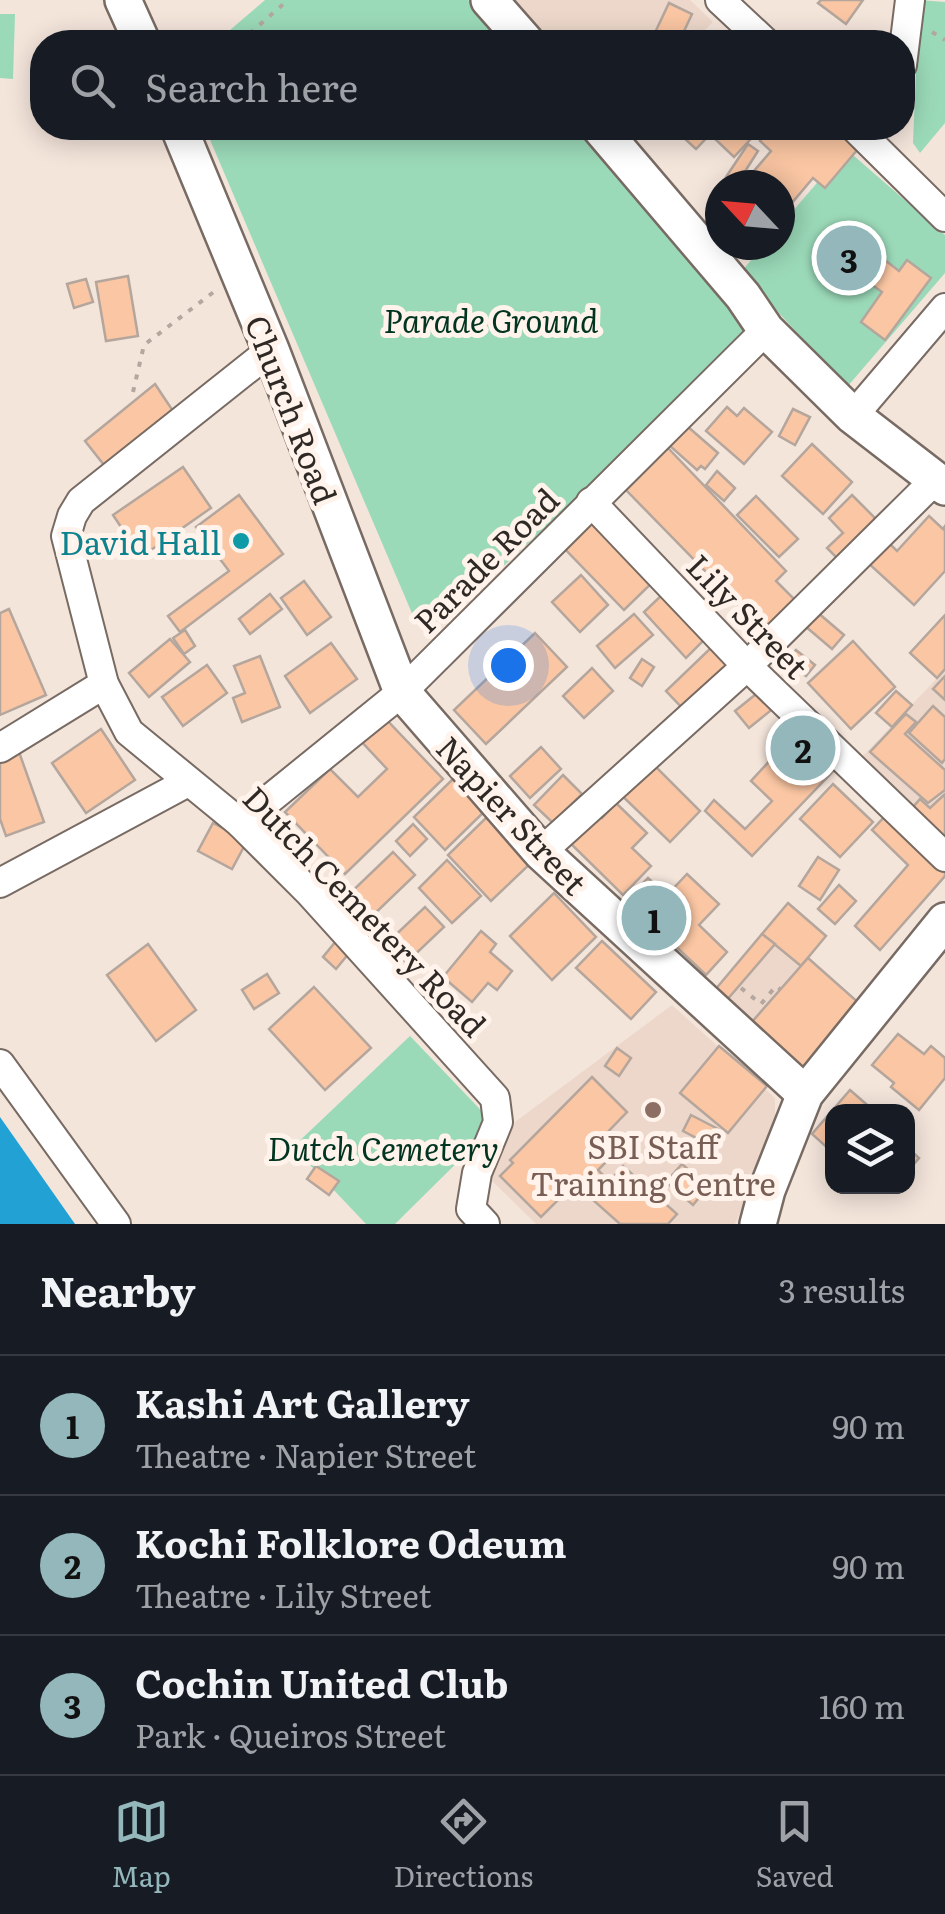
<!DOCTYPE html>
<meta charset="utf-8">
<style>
:root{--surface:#171b24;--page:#20242c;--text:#f1f3f6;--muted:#9ea1a6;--line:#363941;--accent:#93b7ba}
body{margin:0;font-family:Literata,serif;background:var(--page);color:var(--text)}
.controls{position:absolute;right:30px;bottom:30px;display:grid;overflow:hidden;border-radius:20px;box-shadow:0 5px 25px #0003}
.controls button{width:90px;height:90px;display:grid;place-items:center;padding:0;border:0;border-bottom:2px solid var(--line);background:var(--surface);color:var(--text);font:50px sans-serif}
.compass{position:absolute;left:705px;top:170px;width:90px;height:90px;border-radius:50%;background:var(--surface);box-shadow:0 5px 25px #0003;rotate:296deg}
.you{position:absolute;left:508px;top:665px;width:35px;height:35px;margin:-25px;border:8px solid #fff;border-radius:50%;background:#1a73e8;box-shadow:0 0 0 15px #1a73e833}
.badge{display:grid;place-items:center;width:65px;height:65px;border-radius:50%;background:var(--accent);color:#111;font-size:32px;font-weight:700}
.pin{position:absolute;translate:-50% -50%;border:5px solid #fff;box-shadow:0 2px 10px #0006}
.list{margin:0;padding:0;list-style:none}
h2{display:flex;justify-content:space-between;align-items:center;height:130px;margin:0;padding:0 40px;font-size:42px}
h2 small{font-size:32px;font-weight:400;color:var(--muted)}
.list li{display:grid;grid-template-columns:65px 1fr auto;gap:30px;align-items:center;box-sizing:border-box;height:140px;padding:0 40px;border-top:2px solid var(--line)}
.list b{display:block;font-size:38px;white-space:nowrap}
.list p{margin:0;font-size:32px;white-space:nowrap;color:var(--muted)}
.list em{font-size:32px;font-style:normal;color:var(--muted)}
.icon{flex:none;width:55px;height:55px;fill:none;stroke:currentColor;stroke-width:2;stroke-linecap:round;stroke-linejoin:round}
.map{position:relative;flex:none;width:945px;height:1224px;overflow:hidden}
.search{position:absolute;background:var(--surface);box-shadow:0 5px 25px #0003;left:30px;right:30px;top:30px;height:110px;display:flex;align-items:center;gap:25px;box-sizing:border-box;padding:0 35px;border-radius:40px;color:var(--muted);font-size:38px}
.sheet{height:550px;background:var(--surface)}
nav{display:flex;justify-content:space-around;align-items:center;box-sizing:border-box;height:140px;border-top:2px solid var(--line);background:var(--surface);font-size:28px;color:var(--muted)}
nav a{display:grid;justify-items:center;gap:5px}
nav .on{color:var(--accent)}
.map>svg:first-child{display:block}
</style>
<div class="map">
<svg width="945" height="1224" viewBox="0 0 945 1224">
<rect width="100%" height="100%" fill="#f4e5db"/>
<g fill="#edd7ca">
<path d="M506 0H690L713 22 693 42H549Z"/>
<path d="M945 670V848L857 762Z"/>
<path d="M788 903 826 936 808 958 860 1004 804 1069 714 991Z"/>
<path d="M672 1005 775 1098V1126L735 1224H536L489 1178 515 1122Z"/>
</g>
<g fill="#9bdab9">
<path d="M265 0H468L504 42H216Z"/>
<path d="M919 0 945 2V123L920 153 913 143Z"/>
<path d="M0 14H15L13 79 0 78Z"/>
<path d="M205 128H575L747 331 731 356 443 622 417 625Z"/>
<path d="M846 149 945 235V273L847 387 741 272 764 245H780V226Z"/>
<path d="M410 1036 495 1125 395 1224H366L293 1147Z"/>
</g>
<path fill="#22a1d4" d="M0 1117 75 1224H0Z"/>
<g fill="#fac6a3" stroke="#b4a69d" stroke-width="2.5">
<path d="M821 0H863L846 24 818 3Z"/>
<path d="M669 3 692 14 679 42 652 39Z"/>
<path d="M673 128H716L696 149Z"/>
<path d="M723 128H761L734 157 714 138Z"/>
<path d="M772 128H833L858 149 825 188 813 178 780 217V185H742L771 151 760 141Z"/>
<path d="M748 144 758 151 737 184 726 177Z"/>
<path d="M881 257 899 271 907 260 931 278 885 340 861 322 882 292 864 279Z"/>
<path d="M128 276 138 336 106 341 96 282Z"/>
<path d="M86 279 93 302 74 308 67 284Z"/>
<path d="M155 384 173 411 104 465 85 441Z"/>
<path d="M727 407 737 416 744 408 772 432 744 464 706 431Z"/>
<path d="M793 409 810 417 795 445 779 436Z"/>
<path d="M687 426 718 453 705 469 701 466 697 470 670 446Z"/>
<path d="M812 444 852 482 823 514 782 476Z"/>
<path d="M668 448 786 571 776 581 800 605 766 638 745 617 747 614 626 490Z"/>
<path d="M183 467 211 508 141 557 113 515Z"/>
<path d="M717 471 735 488 724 501 706 485Z"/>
<path d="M239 495 283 554 180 632 168 616 229 571 196 527Z"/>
<path d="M852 495 878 521 838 559 827 548 843 533 829 518Z"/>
<path d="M756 496 798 539 779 557 737 515Z"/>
<path d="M596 513 658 577 624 610 562 546Z"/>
<path d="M929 516 943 529 945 526V571L914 605 867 562 887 541 897 551Z"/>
<path d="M581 575 608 605 580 632 552 602Z"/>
<path d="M304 581 331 617 307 635 281 598Z"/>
<path d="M666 591 708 636 686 658 644 612Z"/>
<path d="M270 594 282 609 250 634 239 619Z"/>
<path d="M810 606 844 635 832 649 798 620Z"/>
<path d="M9 609 46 695 0 715V613Z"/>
<path d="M634 614 653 635 615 668 597 646Z"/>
<path d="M945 615V669L937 678 910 653Z"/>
<path d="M185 630 195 646 184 654 173 638Z"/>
<path d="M535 633 567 667 486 744 454 710Z"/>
<path d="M170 639 190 662 149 697 129 673Z"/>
<path d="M853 641 895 687 851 729 808 683Z"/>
<path d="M331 643 357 679 310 713 285 676Z"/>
<path d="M716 643 736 665 687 713 666 691Z"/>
<path d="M796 650 815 665 806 676 786 661Z"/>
<path d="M260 656 280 707 242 722 233 698 245 693 234 666Z"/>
<path d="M642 659 654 667 642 686 630 678Z"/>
<path d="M207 665 227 693 183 726 162 697Z"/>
<path d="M592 668 613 691 584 718 563 696Z"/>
<path d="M945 676V700L933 689Z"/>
<path d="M761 690 775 707 749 728 735 711Z"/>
<path d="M896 691 912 705 892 727 876 713Z"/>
<path d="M933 706 945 717V759L942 763 909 733Z"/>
<path d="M906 714 916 722 905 734 945 770V790L928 803 870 752Z"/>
<path d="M384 717 443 779 345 874 285 812 330 769 358 797 387 769 360 740Z"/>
<path d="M101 729 135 780 86 813 52 763Z"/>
<path d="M798 730 837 767 752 856 705 811 714 800 745 829 772 801 751 781Z"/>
<path d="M541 747 561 769 530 798 510 776Z"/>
<path d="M19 752 44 822 6 836 0 819V759Z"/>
<path d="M647 758 700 811 670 842 616 790Z"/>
<path d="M457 775 488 808 445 850 414 817Z"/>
<path d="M563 775 582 794 553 823 534 805Z"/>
<path d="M833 784 873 822 840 857 800 819Z"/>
<path d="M945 794V837L913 807 920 799 930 808Z"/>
<path d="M616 803 647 833 632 848 651 866 623 895 565 838 593 809 602 818Z"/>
<path d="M888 813 945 868V876L880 950 855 926 908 865 872 830Z"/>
<path d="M490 814 534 860 491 901 448 855Z"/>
<path d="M213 823 247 841 232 869 198 851Z"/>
<path d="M413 824 427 839 410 856 396 841Z"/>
<path d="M393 852 415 875 366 922 344 899Z"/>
<path d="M818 857 839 870 820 900 799 886Z"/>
<path d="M447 860 481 896 452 923 419 888Z"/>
<path d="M687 874 719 904 699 925 727 952 706 975 627 900 648 878 667 895Z"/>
<path d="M839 885 856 901 835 924 818 909Z"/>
<path d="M554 893 596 937 552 980 510 936Z"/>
<path d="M788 903 826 936 801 966 762 934Z"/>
<path d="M425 907 444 927 406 963 387 943Z"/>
<path d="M481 931 496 944 490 952 512 971 497 990 488 983 472 1002 443 977Z"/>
<path d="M762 934 775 944 726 1001 714 991Z"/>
<path d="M341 935 354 947 336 969 323 957Z"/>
<path d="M602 941 656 992 631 1019 576 968Z"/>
<path d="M148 944 196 1010 156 1041 107 975Z"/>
<path d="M808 958 860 1004 804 1069 751 1023Z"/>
<path d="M267 974 279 993 254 1009 242 990Z"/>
<path d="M314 987 371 1048 325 1090 269 1029Z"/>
<path d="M898 1034 924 1054 931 1046 945 1058V1078L919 1110 891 1087 894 1083 872 1065Z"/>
<path d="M719 1046 767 1086 728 1133 680 1093Z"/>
<path d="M617 1048 631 1058 619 1076 605 1066Z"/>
<path d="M592 1077 627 1112 602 1138 616 1152 598 1170 602 1174 589 1187 580 1178 541 1217 500 1176 513 1163 510 1160Z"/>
<path d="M850 1090 873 1110 832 1112V1152L812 1134Z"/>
<path d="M691 1115 720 1130 712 1146 683 1131Z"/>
<path d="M908 1148 919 1158 908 1171Z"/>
<path d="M682 1164 708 1187 693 1205 666 1182Z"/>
<path d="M316 1166 339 1181 329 1195 307 1179Z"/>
<path d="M623 1166 677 1214 668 1224H620L593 1200Z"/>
</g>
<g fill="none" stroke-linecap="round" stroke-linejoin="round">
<defs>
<g id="minor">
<path d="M720 0 765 42"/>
<path d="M902 65 910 0"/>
<path d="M855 128 945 217"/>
<path d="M271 350 81 501 72 516 66 536 104 684 129 732 240 823 310 893 495 1098 498 1122 477 1173 471 1209 485 1224"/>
<path d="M853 416 945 308"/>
<path d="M591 502 747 666 945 857"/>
<path d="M0 748 104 684"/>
<path d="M240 823 402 692 766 330"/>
<path d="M541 852 747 666 936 479"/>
<path d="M0 883 188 782"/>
<path d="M0 1064 116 1224"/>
</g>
<g id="major">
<path d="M123 0 142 42"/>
<path d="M489 0 526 42"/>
<path d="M179 128 271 350 402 692 541 852 805 1094"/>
<path d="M600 128 743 296 766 330 853 416 945 487"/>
<path d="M758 1224 767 1190 805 1094 945 921"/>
</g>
</defs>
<use href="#minor" stroke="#786b63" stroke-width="32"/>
<use href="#major" stroke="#786b63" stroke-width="40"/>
<g stroke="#b3a7a0" stroke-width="4" stroke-dasharray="5 8" stroke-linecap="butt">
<path d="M932 32 945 40"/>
<path d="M240 42 288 0"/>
<path d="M133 392 144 345 215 291"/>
<path d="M741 988 761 1004 776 986 780 989"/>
</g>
<use href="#minor" stroke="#fff" stroke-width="28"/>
<use href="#major" stroke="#fff" stroke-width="35"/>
</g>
<circle fill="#0f9aa8" stroke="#fff3eb" stroke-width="4" cx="241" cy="541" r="10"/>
<circle fill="#8d6e63" stroke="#fff3eb" stroke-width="4" cx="653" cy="1110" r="10"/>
<g text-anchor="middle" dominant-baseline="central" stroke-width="10" stroke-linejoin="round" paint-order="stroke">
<g font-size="32" font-style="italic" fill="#013521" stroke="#fff3eb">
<text x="491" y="319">Parade Ground</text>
<text x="383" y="1147">Dutch Cemetery</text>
</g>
<g font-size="32" fill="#2f2926" stroke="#fff3eb">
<text transform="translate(293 409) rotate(69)">Church Road</text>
<text transform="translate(485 559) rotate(-45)">Parade Road</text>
<text transform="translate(749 615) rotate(46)">Lily Street</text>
<text transform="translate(513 814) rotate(47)">Napier Street</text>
<text transform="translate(366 910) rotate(46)">Dutch Cemetery Road</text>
</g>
<g font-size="32" fill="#0d838f" stroke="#fff3eb" text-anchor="end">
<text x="221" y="541">David Hall</text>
</g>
<g font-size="32" fill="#785e54" stroke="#fff3eb">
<text x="653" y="1145">SBI Staff<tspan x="653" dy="37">Training Centre</tspan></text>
</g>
</g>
</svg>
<div class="controls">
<button><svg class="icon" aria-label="layers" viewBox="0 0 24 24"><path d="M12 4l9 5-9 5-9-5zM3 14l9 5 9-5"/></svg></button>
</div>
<svg class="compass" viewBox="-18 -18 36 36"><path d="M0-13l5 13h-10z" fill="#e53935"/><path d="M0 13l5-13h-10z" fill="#9ea1a6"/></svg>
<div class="you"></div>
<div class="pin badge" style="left:654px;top:918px">1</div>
<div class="pin badge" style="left:803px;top:748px">2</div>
<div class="pin badge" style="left:849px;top:258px">3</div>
<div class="search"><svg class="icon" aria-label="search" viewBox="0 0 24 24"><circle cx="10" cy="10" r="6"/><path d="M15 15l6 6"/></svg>Search here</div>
</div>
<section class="sheet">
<h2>Nearby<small>3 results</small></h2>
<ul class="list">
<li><span class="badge">1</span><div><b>Kashi Art Gallery</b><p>Theatre · Napier Street</p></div><em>90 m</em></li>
<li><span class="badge">2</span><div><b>Kochi Folklore Odeum</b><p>Theatre · Lily Street</p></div><em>90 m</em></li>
<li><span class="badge">3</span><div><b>Cochin United Club</b><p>Park · Queiros Street</p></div><em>160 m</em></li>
</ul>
</section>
<nav>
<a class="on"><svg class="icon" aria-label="map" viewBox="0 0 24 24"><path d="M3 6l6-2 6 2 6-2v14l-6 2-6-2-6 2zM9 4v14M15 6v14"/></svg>Map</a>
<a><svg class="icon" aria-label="directions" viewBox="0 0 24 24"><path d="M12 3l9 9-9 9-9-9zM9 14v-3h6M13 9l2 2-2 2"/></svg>Directions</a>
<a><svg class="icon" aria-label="saved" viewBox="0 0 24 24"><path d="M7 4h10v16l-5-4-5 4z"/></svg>Saved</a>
</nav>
